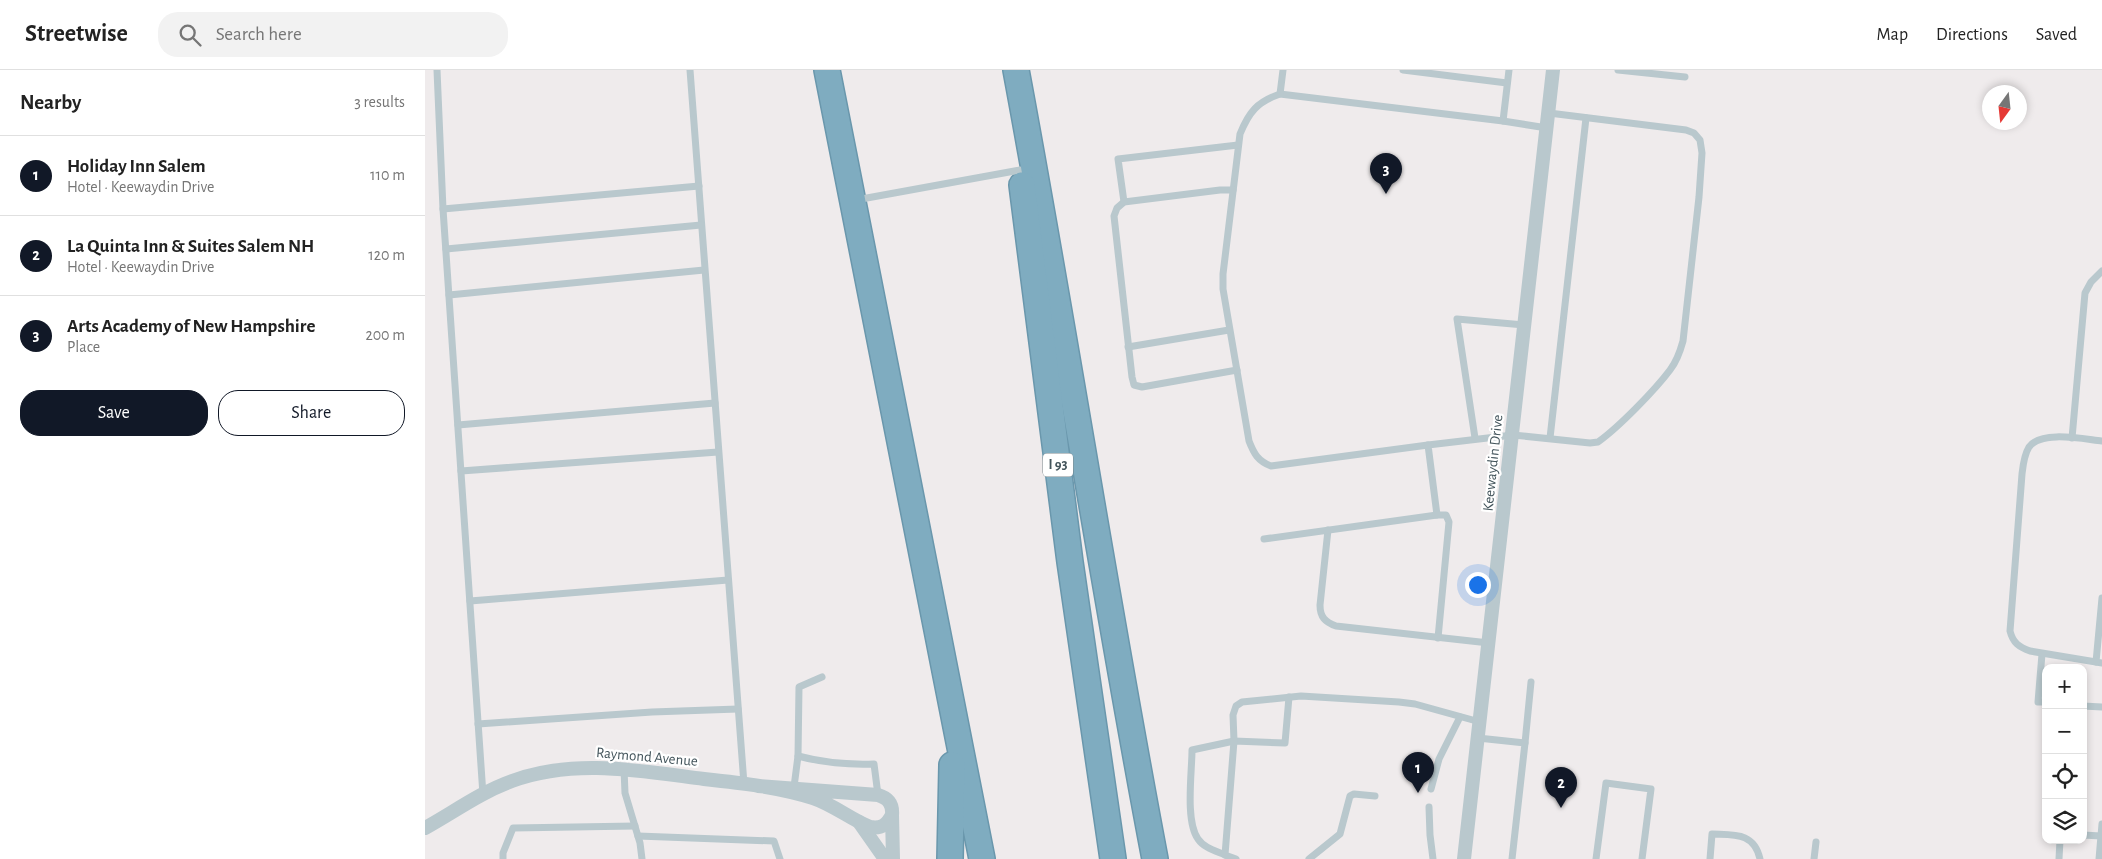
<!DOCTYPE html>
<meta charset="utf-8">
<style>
:root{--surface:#fff;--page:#f2f2f2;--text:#222;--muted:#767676;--line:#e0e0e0;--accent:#111827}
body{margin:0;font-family:"Alegreya Sans",sans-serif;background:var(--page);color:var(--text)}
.controls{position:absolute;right:15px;bottom:15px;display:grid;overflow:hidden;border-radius:10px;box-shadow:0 2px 8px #0003}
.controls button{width:45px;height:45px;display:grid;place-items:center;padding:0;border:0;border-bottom:1px solid var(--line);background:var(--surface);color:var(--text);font:25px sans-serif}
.compass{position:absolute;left:1557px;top:15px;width:45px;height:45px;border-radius:50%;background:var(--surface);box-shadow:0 2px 8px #0003;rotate:195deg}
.you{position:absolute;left:1052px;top:514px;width:18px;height:18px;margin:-12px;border:4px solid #fff;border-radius:50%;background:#1a73e8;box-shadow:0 0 0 8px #1a73e833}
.badge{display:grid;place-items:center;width:32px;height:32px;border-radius:50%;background:var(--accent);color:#fff;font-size:16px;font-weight:700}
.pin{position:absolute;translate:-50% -41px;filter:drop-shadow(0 1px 2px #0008)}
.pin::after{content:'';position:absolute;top:26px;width:18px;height:15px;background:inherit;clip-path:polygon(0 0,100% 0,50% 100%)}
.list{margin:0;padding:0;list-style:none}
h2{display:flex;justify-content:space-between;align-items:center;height:65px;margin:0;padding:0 20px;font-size:21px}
h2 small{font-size:16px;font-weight:400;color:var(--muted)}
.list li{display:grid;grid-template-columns:32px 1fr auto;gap:15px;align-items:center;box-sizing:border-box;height:80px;padding:0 20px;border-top:1px solid var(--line)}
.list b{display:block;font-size:19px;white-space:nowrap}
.list p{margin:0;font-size:16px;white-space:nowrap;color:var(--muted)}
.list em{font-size:16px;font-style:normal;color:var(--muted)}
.actions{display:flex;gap:10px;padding:15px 20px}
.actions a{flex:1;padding:11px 0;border:1px solid var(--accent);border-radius:20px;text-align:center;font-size:18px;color:var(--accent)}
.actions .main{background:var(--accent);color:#fff}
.icon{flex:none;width:28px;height:28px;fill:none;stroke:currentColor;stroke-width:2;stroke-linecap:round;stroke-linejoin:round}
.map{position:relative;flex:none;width:1677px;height:789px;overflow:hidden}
header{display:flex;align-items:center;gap:30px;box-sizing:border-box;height:70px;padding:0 25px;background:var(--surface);border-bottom:1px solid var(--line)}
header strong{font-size:24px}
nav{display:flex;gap:28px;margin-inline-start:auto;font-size:18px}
.search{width:350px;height:45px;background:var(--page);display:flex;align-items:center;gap:12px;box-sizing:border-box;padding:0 18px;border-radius:20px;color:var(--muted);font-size:19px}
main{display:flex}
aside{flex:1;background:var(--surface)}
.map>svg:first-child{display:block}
</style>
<header>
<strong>Streetwise</strong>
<div class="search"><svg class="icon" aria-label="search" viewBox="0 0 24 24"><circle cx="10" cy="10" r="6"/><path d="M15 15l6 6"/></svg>Search here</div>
<nav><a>Map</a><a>Directions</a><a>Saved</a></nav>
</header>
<main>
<aside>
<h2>Nearby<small>3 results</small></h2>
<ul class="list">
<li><span class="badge">1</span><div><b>Holiday Inn Salem</b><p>Hotel · Keewaydin Drive</p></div><em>110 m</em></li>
<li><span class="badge">2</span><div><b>La Quinta Inn &amp; Suites Salem NH</b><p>Hotel · Keewaydin Drive</p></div><em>120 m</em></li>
<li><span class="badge">3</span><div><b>Arts Academy of New Hampshire</b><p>Place</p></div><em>200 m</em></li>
</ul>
<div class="actions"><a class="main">Save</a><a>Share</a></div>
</aside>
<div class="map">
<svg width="1677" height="789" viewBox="0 0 1677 789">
<rect width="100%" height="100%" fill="#efebec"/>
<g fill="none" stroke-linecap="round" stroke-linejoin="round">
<defs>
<g id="motorway">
<path d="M402 0 557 789"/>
<path d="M591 0C640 263 680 527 730 789"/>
<path d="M597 115 645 492 688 789"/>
<path d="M525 789 527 695"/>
</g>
</defs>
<use href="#motorway" stroke="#6a97ac" stroke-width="28"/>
<g stroke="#b9c8cd" stroke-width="7">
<path d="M12 0 18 139 58 725"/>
<path d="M265 0 319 714"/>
<path d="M858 0 855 24 1078 51 1084 0"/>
<path d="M978 0 1082 13"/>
<path d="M1193 0 1260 7"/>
<path d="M855 24C832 32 824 42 815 64L798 204V219L824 371C829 384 833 391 846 396L1003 375"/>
<path d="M1078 51 1122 58"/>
<path d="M808 120H795L699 132 692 138 689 146 707 307 709 315 717 317 812 300"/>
<path d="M431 130 595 100"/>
<path d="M699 132 693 89 813 75"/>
<path d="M18 139 274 116"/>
<path d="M21 179 276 155"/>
<path d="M24 225 279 200"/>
<path d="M703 277 804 260"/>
<path d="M33 355 290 333"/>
<path d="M1050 368 1032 249 1099 255"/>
<path d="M1125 368 1161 48"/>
<path d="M1647 368 1660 223 1666 212 1677 201"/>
<path d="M36 401 293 382"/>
<path d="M1012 445 1003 375 1088 365 1165 373 1173 372C1194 357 1230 320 1245 300 1252 291 1255 282 1258 271L1274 127 1277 83 1275 70 1269 63 1261 60 1124 43"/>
<path d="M903 460 895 535C895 547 900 552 911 556L1064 573"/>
<path d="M839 469 1012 445H1021L1024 452 1013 568"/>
<path d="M1677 528 1671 592 1677 593"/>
<path d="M45 531 303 510"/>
<path d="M1617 584 1613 632H1621"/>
<path d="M1671 592 1605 581C1594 577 1588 573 1585 561L1597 404C1598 395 1599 385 1604 377 1616 360 1658 369 1677 371"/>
<path d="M1658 636 1677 637"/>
<path d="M53 654 227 642 313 639"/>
<path d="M1053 668 1100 673 1087 789"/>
<path d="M1100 673 1106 612"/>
<path d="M373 686C399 693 422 695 449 694L453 725"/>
<path d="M199 699 200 723 215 773 217 789"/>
<path d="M369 717 373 686 374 617 397 607"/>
<path d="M1006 719 1014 689 1035 647"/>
<path d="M1004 737 1005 765 1008 789"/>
<path d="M1658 765 1676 766"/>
<path d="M213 766 349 771 355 789"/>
<path d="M800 785C791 781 779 778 773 769 760 751 767 702 767 680L809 671 860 673 864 627"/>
<path d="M78 789V783L88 758 210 756"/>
<path d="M811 789 800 785 809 671 808 645 811 636 817 632 876 626 974 632 990 634 1055 652"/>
<path d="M884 789 915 764 925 726 929 724 950 726"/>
<path d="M1171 789 1181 713 1226 719 1217 789"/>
<path d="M1285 789 1287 764C1309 765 1329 762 1335 789"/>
<path d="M1389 789 1391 772"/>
<path d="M1634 789 1635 770"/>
<path d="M1674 789 1677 754"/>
</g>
<g stroke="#b9c8cd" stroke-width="14">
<path d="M467 745 468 789"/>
<path d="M434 752 460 789"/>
<path d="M0 758C29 742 56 722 87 711 149 688 216 701 279 709 316 713 353 717 388 728 409 735 425 749 445 757 456 759 462 755 467 745 468 734 463 728 453 725L333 716"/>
<path d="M1039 789 1128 0"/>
</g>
<use href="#motorway" stroke="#7facc0" stroke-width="25"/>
</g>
<g text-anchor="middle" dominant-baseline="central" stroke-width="4.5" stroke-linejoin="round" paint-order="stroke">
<rect fill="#fff" stroke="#7b878c" stroke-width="1" x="618" y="383.5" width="30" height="23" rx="4"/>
<g font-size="14" font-weight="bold" fill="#43545b">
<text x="633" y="395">I 93</text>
</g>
<g font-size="15" fill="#43545b" stroke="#fff">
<text transform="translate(1068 393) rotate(-84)">Keewaydin Drive</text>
<text transform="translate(222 687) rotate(5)">Raymond Avenue</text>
</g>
</g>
</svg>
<div class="controls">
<button>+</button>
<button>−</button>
<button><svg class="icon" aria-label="locate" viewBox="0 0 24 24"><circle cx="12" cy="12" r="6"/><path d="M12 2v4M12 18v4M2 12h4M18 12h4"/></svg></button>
<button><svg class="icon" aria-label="layers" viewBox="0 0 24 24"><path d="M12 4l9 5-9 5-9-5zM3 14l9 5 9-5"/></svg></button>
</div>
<svg class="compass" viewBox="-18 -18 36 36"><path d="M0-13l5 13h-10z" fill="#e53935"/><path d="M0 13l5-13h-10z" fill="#767676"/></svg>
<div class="you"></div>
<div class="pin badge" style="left:993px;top:723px">1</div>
<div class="pin badge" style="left:1136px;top:738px">2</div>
<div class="pin badge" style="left:961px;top:124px">3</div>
</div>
</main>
